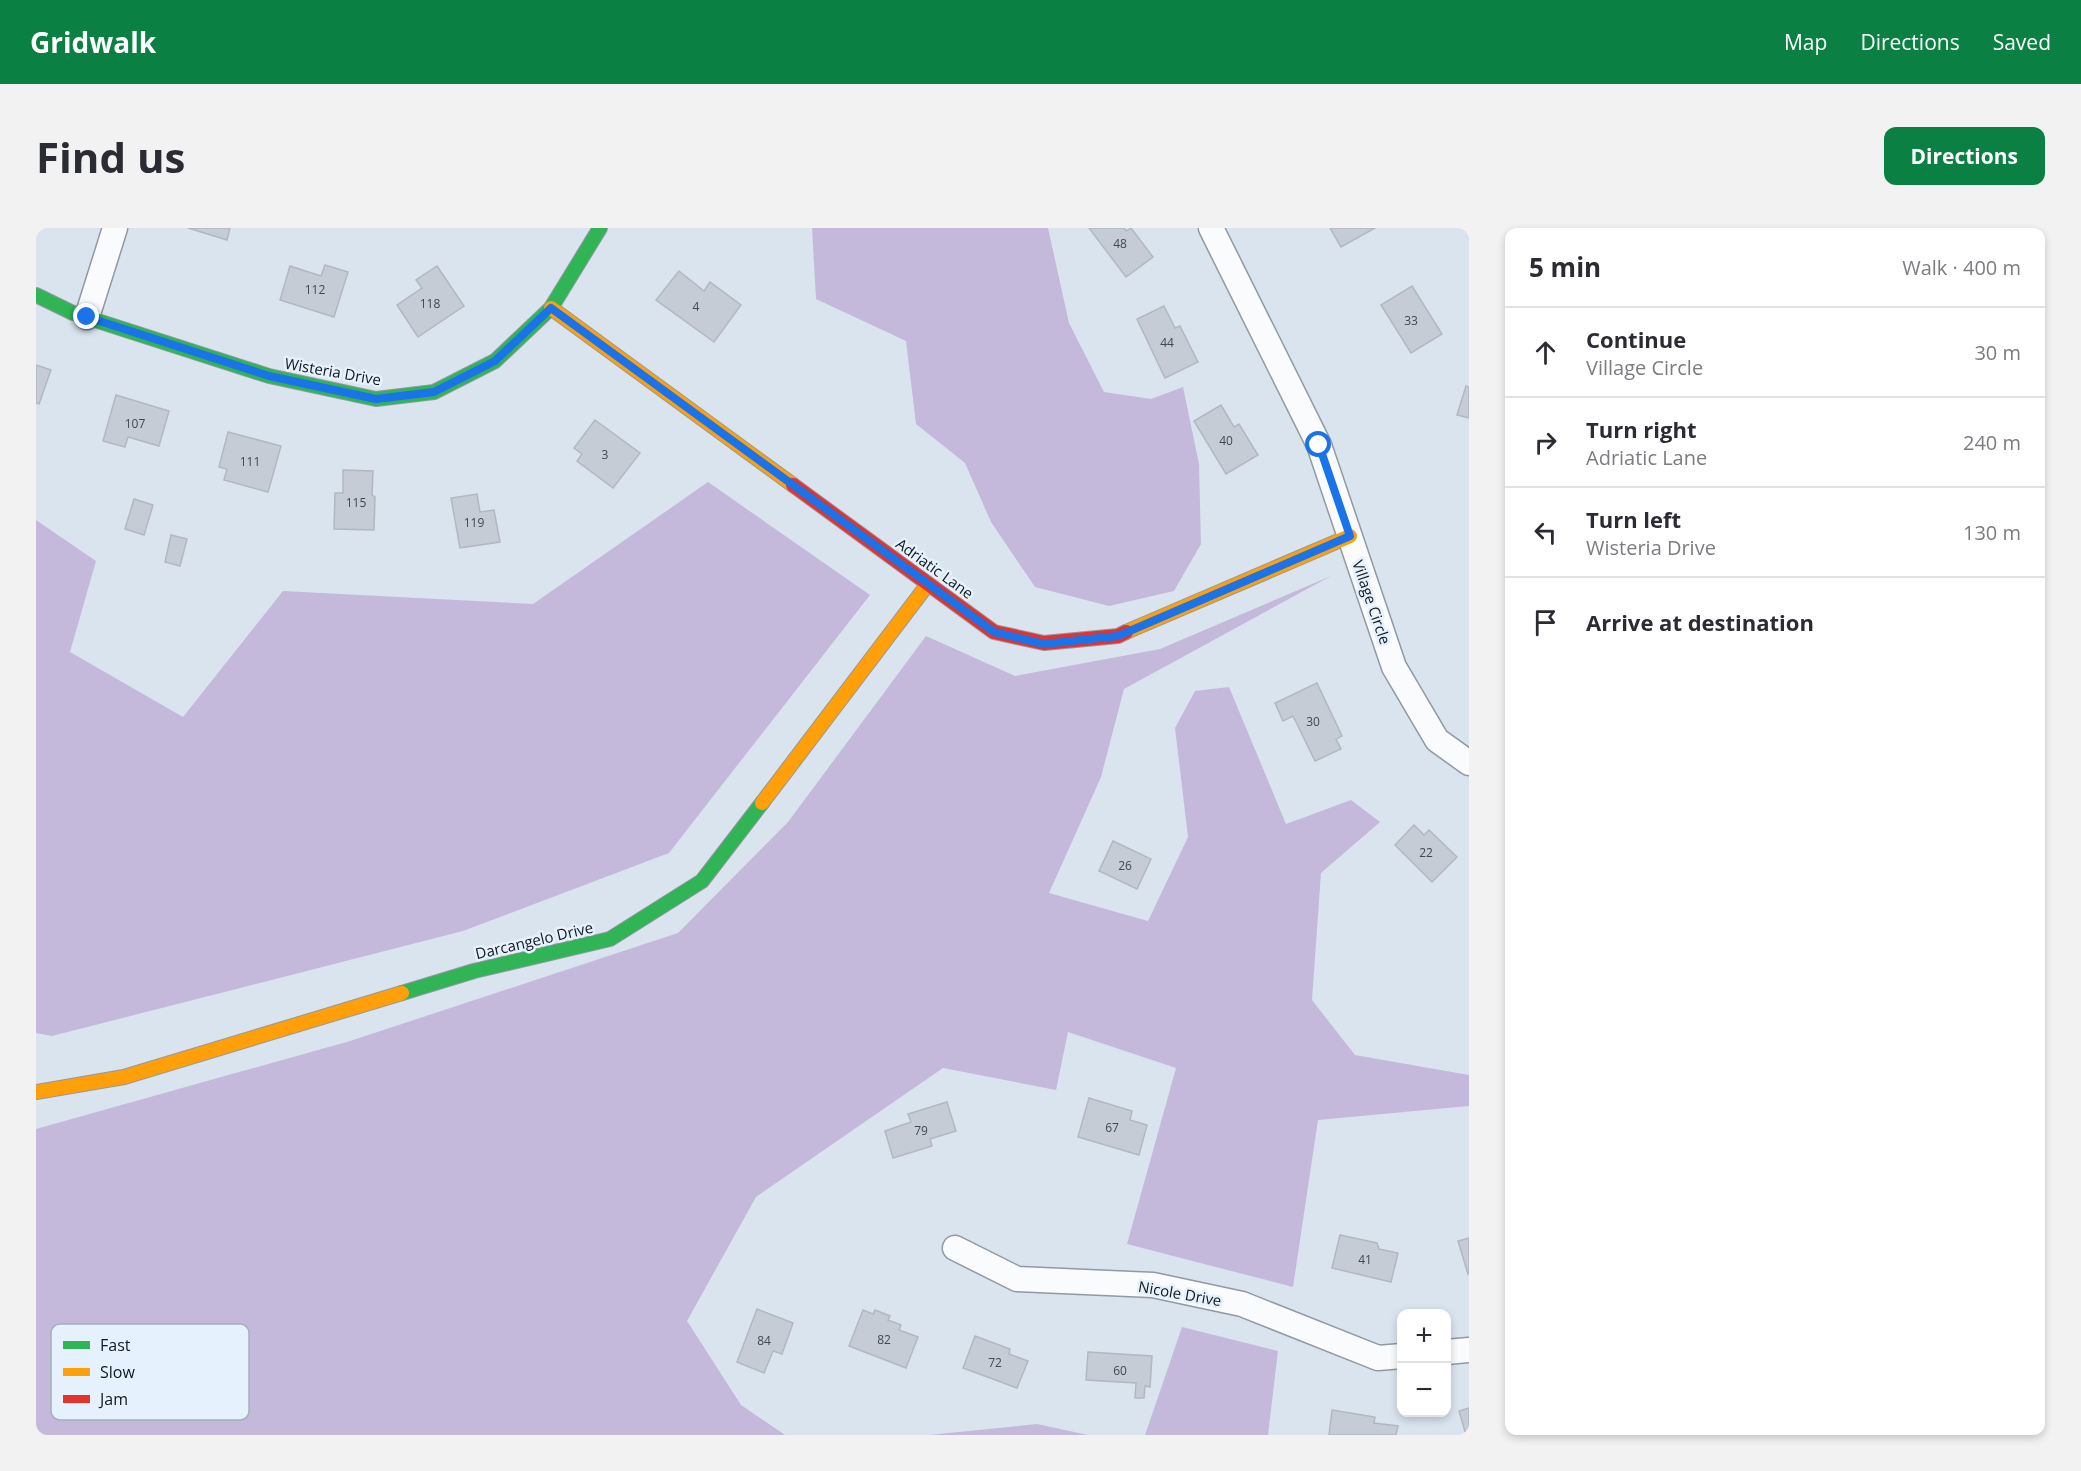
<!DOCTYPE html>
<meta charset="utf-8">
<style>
:root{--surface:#fff;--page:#f2f2f3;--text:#2b2b33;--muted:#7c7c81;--line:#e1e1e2;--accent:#0b8043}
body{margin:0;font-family:"Open Sans",sans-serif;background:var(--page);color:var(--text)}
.controls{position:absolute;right:18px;bottom:18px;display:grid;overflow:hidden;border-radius:12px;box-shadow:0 3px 9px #0003}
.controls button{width:54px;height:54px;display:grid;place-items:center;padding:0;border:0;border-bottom:2px solid var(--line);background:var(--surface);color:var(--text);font:30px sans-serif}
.stop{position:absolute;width:18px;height:18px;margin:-14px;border:4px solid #1a73e8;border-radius:50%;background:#fff}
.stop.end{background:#1a73e8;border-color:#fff;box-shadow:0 2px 6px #0008}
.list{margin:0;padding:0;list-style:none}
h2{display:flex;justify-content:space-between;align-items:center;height:78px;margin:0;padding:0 24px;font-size:26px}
h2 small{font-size:20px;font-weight:400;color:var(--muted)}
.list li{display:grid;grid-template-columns:39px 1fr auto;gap:18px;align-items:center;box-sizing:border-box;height:90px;padding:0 24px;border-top:2px solid var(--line)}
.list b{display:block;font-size:22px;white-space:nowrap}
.list p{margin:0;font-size:20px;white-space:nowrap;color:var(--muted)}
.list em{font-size:20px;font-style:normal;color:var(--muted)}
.icon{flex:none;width:33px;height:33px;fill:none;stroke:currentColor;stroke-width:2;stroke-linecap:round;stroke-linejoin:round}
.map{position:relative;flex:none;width:1433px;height:1207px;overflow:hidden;border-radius:12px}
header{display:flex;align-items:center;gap:36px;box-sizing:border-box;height:84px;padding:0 30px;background:var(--accent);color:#fff}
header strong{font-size:28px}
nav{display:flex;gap:33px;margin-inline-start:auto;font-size:21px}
.intro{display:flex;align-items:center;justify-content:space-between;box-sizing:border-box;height:144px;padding:0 36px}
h1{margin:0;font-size:42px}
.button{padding:15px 27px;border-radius:12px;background:var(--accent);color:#fff;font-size:21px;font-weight:700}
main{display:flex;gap:36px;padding:0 36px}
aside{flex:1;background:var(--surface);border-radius:12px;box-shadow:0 3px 9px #0003}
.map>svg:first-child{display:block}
</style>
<header>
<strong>Gridwalk</strong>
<nav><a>Map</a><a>Directions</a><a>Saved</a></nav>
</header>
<div class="intro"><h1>Find us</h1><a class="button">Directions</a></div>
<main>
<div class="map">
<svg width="1433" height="1207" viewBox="0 0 1433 1207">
<rect width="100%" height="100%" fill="#d9e4ef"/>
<g fill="#c5b9db">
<path d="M776 0H1012L1033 95 1068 164 1115 171 1147 159 1163 236 1165 316 1138 363 1073 378 999 359 955 294 929 235 880 196 870 113 780 71Z"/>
<path d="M672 254 834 367 633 625 427 703 16 808 0 805V292L60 333 34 424 147 489 247 363 497 376Z"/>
<path d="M1295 348 1088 461 1065 549 1013 665 1112 693 1152 609 1139 500 1159 463 1193 459 1250 596 1315 572 1344 594 1285 645 1276 772 1319 827 1433 847V878L1282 892 1257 1059 1091 1016 1140 840 1032 804 1020 862 907 840 720 969 651 1093 705 1177 749 1207H0V901L314 813 642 705 752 594 890 408 979 448 1124 421Z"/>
<path d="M1146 1099 1242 1123 1232 1207H1109Z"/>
<path d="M1001 1196 1052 1207H893Z"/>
</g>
<g fill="#c5ccd5" stroke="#b2b8c1" stroke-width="1.5">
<path d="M152 0H194L191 12Z"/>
<path d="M1053 0H1088L1090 3 1095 0 1117 29 1090 49Z"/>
<path d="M1294 0H1339L1305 19Z"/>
<path d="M289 37 312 44 298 89 244 72 254 38 285 48Z"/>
<path d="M401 38 428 78 382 109 361 77 386 60 380 52Z"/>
<path d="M643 43 668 63 674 54 705 77 678 114 620 72Z"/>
<path d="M1376 58 1406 106 1375 125 1345 77Z"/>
<path d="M1128 78 1139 100 1144 98 1162 134 1129 150 1101 91Z"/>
<path d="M0 137 15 142 3 176 0 175Z"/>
<path d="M1430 158 1433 159V190L1421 187Z"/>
<path d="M80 167 133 183 123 218 92 209 89 219 67 213Z"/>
<path d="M1185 177 1198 199 1203 196 1222 227 1190 246 1158 193Z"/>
<path d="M559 192 604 225 577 260 541 233 546 226 538 220Z"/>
<path d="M192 204 245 218 232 264 188 252 191 241 183 239Z"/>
<path d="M307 242 337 243 336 267 339 269 338 302 298 301 299 265H307Z"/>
<path d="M441 266 444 284 458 282 464 314 424 320 415 270Z"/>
<path d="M98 271 117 277 108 307 89 301Z"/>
<path d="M135 307 151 311 144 338 129 334Z"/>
<path d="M1281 455 1306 508 1300 511 1305 521 1279 533 1257 488 1247 493 1239 475Z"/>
<path d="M1378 597 1388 607 1393 602 1421 629 1396 654 1359 617Z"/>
<path d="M1077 613 1115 631 1101 661 1063 643Z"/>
<path d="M1053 870 1096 883 1094 892 1111 897 1103 927 1042 909Z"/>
<path d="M911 874 920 903 894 911 896 918 857 930 849 903 875 894 872 886Z"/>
<path d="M1304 1007 1341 1015 1343 1021 1362 1025 1355 1054 1296 1040Z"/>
<path d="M1433 1010V1045L1432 1046 1422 1013Z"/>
<path d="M721 1081 757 1095 746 1126 737 1123 728 1145 701 1134Z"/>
<path d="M827 1082 837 1086 839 1082 854 1088 852 1092 865 1097 863 1102 882 1109 870 1140 813 1118Z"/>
<path d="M939 1108 974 1121 973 1126 992 1133 981 1160 927 1140Z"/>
<path d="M1052 1124 1116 1128 1114 1159 1109 1158 1108 1170H1099L1100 1155 1050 1152Z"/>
<path d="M1433 1180V1207H1430L1423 1183Z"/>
<path d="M1296 1182 1339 1189 1338 1195 1362 1198 1360 1207H1293Z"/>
</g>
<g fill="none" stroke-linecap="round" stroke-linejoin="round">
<defs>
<g id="street">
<path d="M1175 0 1283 217 1358 439 1401 512 1433 535"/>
<path d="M51 89 79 0"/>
<path d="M919 1020 981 1051 1117 1057 1206 1076 1342 1130 1366 1128"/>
<path d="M1410 1124 1433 1122"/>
</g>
<g id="fast">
<path d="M0 67 37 85 233 148 340 171 398 164 459 133 515 80 564 0"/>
<path d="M366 765 438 743 574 711 666 653 726 575"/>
</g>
<g id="slow">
<path d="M515 80 757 257"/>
<path d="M1090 404 1314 308"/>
<path d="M726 575 892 356"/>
<path d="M0 864 88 849 366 765"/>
</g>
<path id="jam" d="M757 257 958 404 1008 415 1082 408 1090 404"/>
</defs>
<use href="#street" stroke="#9199a1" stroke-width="27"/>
<use href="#fast" stroke="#9199a1" stroke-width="16"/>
<use href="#slow" stroke="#9199a1" stroke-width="16"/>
<use href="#jam" stroke="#9199a1" stroke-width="16"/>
<use href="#street" stroke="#f9fbfd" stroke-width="24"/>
<use href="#fast" stroke="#30b455" stroke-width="14"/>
<use href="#slow" stroke="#ff9f0a" stroke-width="14"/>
<use href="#jam" stroke="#e5322d" stroke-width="14"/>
</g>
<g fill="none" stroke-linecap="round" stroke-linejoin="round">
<path stroke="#1a73e8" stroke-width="8" d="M51 89 233 148 340 171 398 164 459 133 515 80 958 404 1008 416 1082 408 1314 308 1283 217"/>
</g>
<g text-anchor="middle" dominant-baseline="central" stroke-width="5" stroke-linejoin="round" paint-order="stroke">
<g font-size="12" fill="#41484f">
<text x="1084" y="15">48</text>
<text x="279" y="61">112</text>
<text x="394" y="75">118</text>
<text x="660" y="78">4</text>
<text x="1375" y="92">33</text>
<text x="1131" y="114">44</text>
<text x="99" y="195">107</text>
<text x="1190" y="212">40</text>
<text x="569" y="226">3</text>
<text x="214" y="233">111</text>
<text x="320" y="274">115</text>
<text x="438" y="294">119</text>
<text x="1277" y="493">30</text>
<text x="1390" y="624">22</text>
<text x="1089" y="637">26</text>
<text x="1076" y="899">67</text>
<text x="885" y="902">79</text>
<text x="1329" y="1031">41</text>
<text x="848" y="1111">82</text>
<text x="728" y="1112">84</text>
<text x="959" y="1134">72</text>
<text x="1084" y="1142">60</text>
</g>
<g font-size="15" fill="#11181e" stroke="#e5f1fc">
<text transform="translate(297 143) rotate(10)">Wisteria Drive</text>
<text transform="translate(899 340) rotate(36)">Adriatic Lane</text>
<text transform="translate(1336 374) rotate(71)">Village Circle</text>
<text transform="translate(498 712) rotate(-13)">Darcangelo Drive</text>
<text transform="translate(1144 1065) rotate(10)">Nicole Drive</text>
</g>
</g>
<rect x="15" y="1096" width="198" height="96" rx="9" fill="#e5f1fc" stroke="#a5b0b9" stroke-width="1.5"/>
<rect x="27" y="1113" width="27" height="8" fill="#30b455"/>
<rect x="27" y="1140" width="27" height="8" fill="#ff9f0a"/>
<rect x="27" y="1167" width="27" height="8" fill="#e5322d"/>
<g font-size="16" fill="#11181e">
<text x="64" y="1123">Fast</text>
<text x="64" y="1150">Slow</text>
<text x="64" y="1177">Jam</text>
</g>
</svg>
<div class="controls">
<button>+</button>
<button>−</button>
</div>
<div class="stop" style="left:1283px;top:217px"></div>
<div class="stop end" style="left:51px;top:89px"></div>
</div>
<aside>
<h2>5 min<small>Walk · 400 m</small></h2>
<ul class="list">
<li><svg class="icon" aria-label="ahead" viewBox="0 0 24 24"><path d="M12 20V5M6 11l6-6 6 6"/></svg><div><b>Continue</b><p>Village Circle</p></div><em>30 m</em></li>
<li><svg class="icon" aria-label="right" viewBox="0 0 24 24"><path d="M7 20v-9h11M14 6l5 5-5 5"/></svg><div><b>Turn right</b><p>Adriatic Lane</p></div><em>240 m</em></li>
<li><svg class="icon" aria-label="left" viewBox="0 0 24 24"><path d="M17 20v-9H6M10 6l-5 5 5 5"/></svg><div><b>Turn left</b><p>Wisteria Drive</p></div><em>130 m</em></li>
<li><svg class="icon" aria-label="arrive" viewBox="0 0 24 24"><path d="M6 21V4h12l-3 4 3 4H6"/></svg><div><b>Arrive at destination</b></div></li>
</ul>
</aside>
</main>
